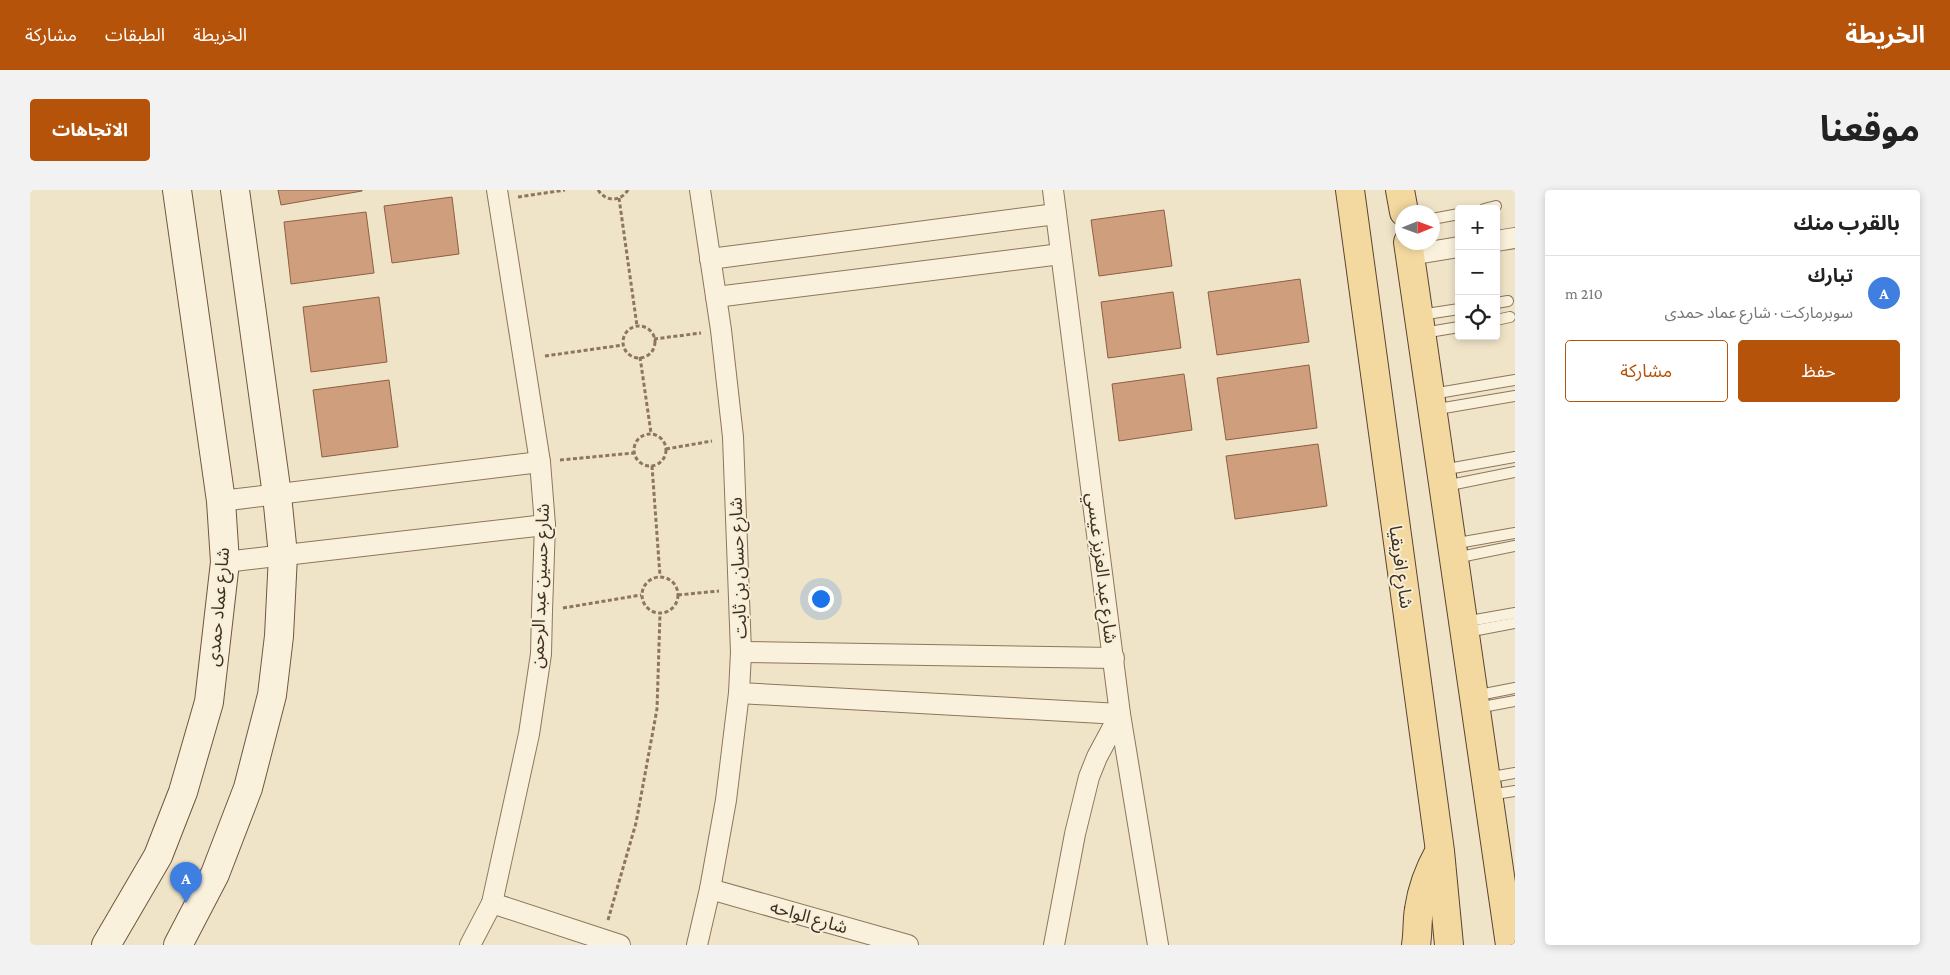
<!DOCTYPE html>
<html lang="ar">
<meta charset="utf-8">
<style>
:root{--surface:#fff;--page:#f2f2f2;--text:#222;--muted:#767676;--line:#e0e0e0;--accent:#b45309}
body{margin:0;font-family:"Crimson Pro","Noto Sans Arabic",serif;background:var(--page);color:var(--text);direction:rtl}
.controls{position:absolute;right:15px;top:15px;display:grid;overflow:hidden;border-radius:5px;box-shadow:0 2px 8px #0003}
.controls button{width:45px;height:45px;display:grid;place-items:center;padding:0;border:0;border-bottom:1px solid var(--line);background:var(--surface);color:var(--text);font:25px sans-serif}
.compass{position:absolute;left:1365px;top:15px;width:45px;height:45px;border-radius:50%;background:var(--surface);box-shadow:0 2px 8px #0003;rotate:89deg}
.you{position:absolute;left:790px;top:408px;width:18px;height:18px;margin:-12px;border:4px solid #fff;border-radius:50%;background:#1a73e8;box-shadow:0 0 0 8px #1a73e833}
.badge{display:grid;place-items:center;width:32px;height:32px;border-radius:50%;background:var(--accent);color:#fff;font-size:16px;font-weight:700}
.pin{position:absolute;translate:-50% -41px;filter:drop-shadow(0 1px 2px #0008)}
.pin::after{content:'';position:absolute;top:26px;width:18px;height:15px;background:inherit;clip-path:polygon(0 0,100% 0,50% 100%)}
.list{margin:0;padding:0;list-style:none}
h2{display:flex;justify-content:space-between;align-items:center;height:65px;margin:0;padding:0 20px;font-size:21px}
h2 small{font-size:16px;font-weight:400;color:var(--muted)}
.list li{display:grid;grid-template-columns:32px 1fr auto;gap:15px;align-items:center;box-sizing:border-box;height:70px;padding:0 20px;border-top:1px solid var(--line)}
.list b{display:block;font-size:19px;white-space:nowrap}
.list p{margin:0;font-size:16px;white-space:nowrap;color:var(--muted)}
.list em{font-size:16px;font-style:normal;color:var(--muted)}
.actions{display:flex;gap:10px;padding:15px 20px}
.actions a{flex:1;padding:11px 0;border:1px solid var(--accent);border-radius:5px;text-align:center;font-size:18px;color:var(--accent)}
.actions .main{background:var(--accent);color:#fff}
.icon{flex:none;width:28px;height:28px;fill:none;stroke:currentColor;stroke-width:2;stroke-linecap:round;stroke-linejoin:round}
.map{position:relative;flex:none;width:1485px;height:755px;overflow:hidden;direction:ltr;border-radius:5px}
header{display:flex;align-items:center;gap:30px;box-sizing:border-box;height:70px;padding:0 25px;background:var(--accent);color:#fff}
header strong{font-size:24px}
nav{display:flex;gap:28px;margin-inline-start:auto;font-size:18px}
.intro{display:flex;align-items:center;justify-content:space-between;box-sizing:border-box;height:120px;padding:0 30px}
h1{margin:0;font-size:35px}
.button{padding:12px 22px;border-radius:5px;background:var(--accent);color:#fff;font-size:18px;font-weight:700}
main{display:flex;gap:30px;padding:0 30px}
aside{flex:1;background:var(--surface);border-radius:5px;box-shadow:0 2px 8px #0003}
.map>svg:first-child{display:block}
</style>
<header>
<strong>الخريطة</strong>
<nav><a>الخريطة</a><a>الطبقات</a><a>مشاركة</a></nav>
</header>
<div class="intro"><h1>موقعنا</h1><a class="button">الاتجاهات</a></div>
<main>
<aside>
<h2>بالقرب منك<small></small></h2>
<ul class="list">
<li><span class="badge" style="background:#3f7fe0">A</span><div><b>تبارك</b><p>سوبرماركت · شارع عماد حمدى</p></div><em>210 m</em></li>
</ul>
<div class="actions"><a class="main">حفظ</a><a>مشاركة</a></div>
</aside>
<div class="map">
<svg width="1485" height="755" viewBox="0 0 1485 755">
<rect width="100%" height="100%" fill="#f0e4c8"/>
<g fill="#cf9f7d" stroke="#8d5f41">
<path d="M248 0H332V1L251 15Z"/>
<path d="M422 7 429 64 362 73 354 16Z"/>
<path d="M1134 20 1142 76 1069 86 1061 30Z"/>
<path d="M336 22 344 83 261 94 254 32Z"/>
<path d="M1270 89 1279 152 1187 165 1178 102Z"/>
<path d="M1143 102 1151 158 1078 168 1071 112Z"/>
<path d="M349 107 357 172 281 182 273 117Z"/>
<path d="M1279 175 1287 238 1196 250 1187 188Z"/>
<path d="M1154 184 1162 240 1089 251 1082 194Z"/>
<path d="M359 190 368 257 292 267 283 200Z"/>
<path d="M1288 254 1297 316 1205 329 1196 266Z"/>
</g>
<g fill="none" stroke-linecap="round" stroke-linejoin="round">
<defs>
<g id="lane">
<path d="M1454 19 1466 16"/>
<path d="M1402 29 1429 24"/>
<path d="M1466 113 1478 111"/>
<path d="M1390 125 1429 119"/>
<path d="M1466 130 1480 127"/>
<path d="M1393 143 1429 137"/>
<path d="M1402 204 1485 190"/>
<path d="M1402 220 1485 206"/>
<path d="M1412 280 1485 267"/>
<path d="M1415 296 1485 282"/>
<path d="M1422 354 1485 343"/>
<path d="M1425 368 1485 356"/>
<path d="M1434 432 1485 423"/>
<path d="M1437 442 1485 433"/>
<path d="M1444 506 1485 498"/>
<path d="M1447 518 1485 511"/>
<path d="M1456 588 1485 583"/>
<path d="M1459 605 1485 601"/>
</g>
<g id="street">
<path d="M1023 0 1090 524 1128 755"/>
<path d="M1466 51 1485 48"/>
<path d="M1380 65 1429 57"/>
<path d="M680 69 1026 24"/>
<path d="M686 107 1031 64"/>
<path d="M191 311 510 272"/>
<path d="M195 372 515 335"/>
<path d="M711 462 1084 468"/>
<path d="M709 503 1090 524 1067 567 1059 587 1045 644 1024 755"/>
<path d="M680 699 878 755"/>
<path d="M462 713 590 755"/>
<path d="M440 755 462 713 499 544 511 464 512 421 515 335 510 272 467 0"/>
<path d="M667 755 680 699 696 610 709 503 711 462 703 247 691 140 670 0"/>
</g>
<g id="secondary">
<path d="M76 755 128 666 153 602 179 512 195 372 191 311 147 0"/>
<path d="M148 755 185 684 218 598 242 505 249 446 253 365 247 305 205 0"/>
</g>
<g id="primary">
<path d="M1320 0 1410 661 1419 755"/>
<path d="M1370 0 1374 22"/>
<path d="M1378 52 1480 755"/>
<path d="M1386 755C1388 743 1387 731 1389 719 1392 698 1399 680 1409 662"/>
</g>
</defs>
<use href="#lane" stroke="#8d765c" stroke-width="12"/>
<use href="#street" stroke="#8d765c" stroke-width="22"/>
<use href="#secondary" stroke="#6f573f" stroke-width="30"/>
<use href="#primary" stroke="#5b4430" stroke-width="30"/>
<g stroke="#8d765c" stroke-width="3" stroke-dasharray="4 2.5" stroke-linecap="butt">
<path d="M568 0C576 12 590 12 598 0"/>
<path d="M488 7 535 0"/>
<path d="M589 8 607 136"/>
<circle cx="609" cy="152" r="16"/>
<path d="M624 149 671 143"/>
<path d="M515 166 593 155"/>
<path d="M610 167 621 243"/>
<circle cx="620" cy="260" r="16"/>
<path d="M636 259 682 251"/>
<path d="M530 270 604 263"/>
<path d="M622 276 630 386"/>
<circle cx="630" cy="405" r="18"/>
<path d="M648 405 689 401"/>
<path d="M533 418 611 405"/>
<path d="M578 730 606 633 627 519 630 424"/>
</g>
<use href="#lane" stroke="#faf1dc" stroke-width="10"/>
<use href="#street" stroke="#faf1dc" stroke-width="20"/>
<use href="#secondary" stroke="#faf1dc" stroke-width="28"/>
<use href="#primary" stroke="#f3d9a0" stroke-width="28"/>
</g>
<g text-anchor="middle" dominant-baseline="central" stroke-width="4" stroke-linejoin="round" paint-order="stroke">
<g font-size="18" fill="#3d2e20" stroke="#f7eed8">
<text transform="translate(1371 377) rotate(82)">شارع افريقيا</text>
<text transform="translate(708 378) rotate(-92)">شارع حسان بن ثابت</text>
<text transform="translate(1072 378) rotate(83)">شارع عبد العزيز عيسي</text>
<text transform="translate(510 396) rotate(-88)">شارع حسين عبد الرحمن</text>
<text transform="translate(188 417) rotate(-85)">شارع عماد حمدى</text>
<text transform="translate(779 727) rotate(16)">شارع الواحه</text>
</g>
</g>
</svg>
<div class="controls">
<button>+</button>
<button>−</button>
<button><svg class="icon" aria-label="locate" viewBox="0 0 24 24"><circle cx="12" cy="12" r="6"/><path d="M12 2v4M12 18v4M2 12h4M18 12h4"/></svg></button>
</div>
<svg class="compass" viewBox="-18 -18 36 36"><path d="M0-13l5 13h-10z" fill="#e53935"/><path d="M0 13l5-13h-10z" fill="#767676"/></svg>
<div class="you"></div>
<div class="pin badge" style="left:156px;top:713px;background:#3f7fe0">A</div>
</div>
</main>
